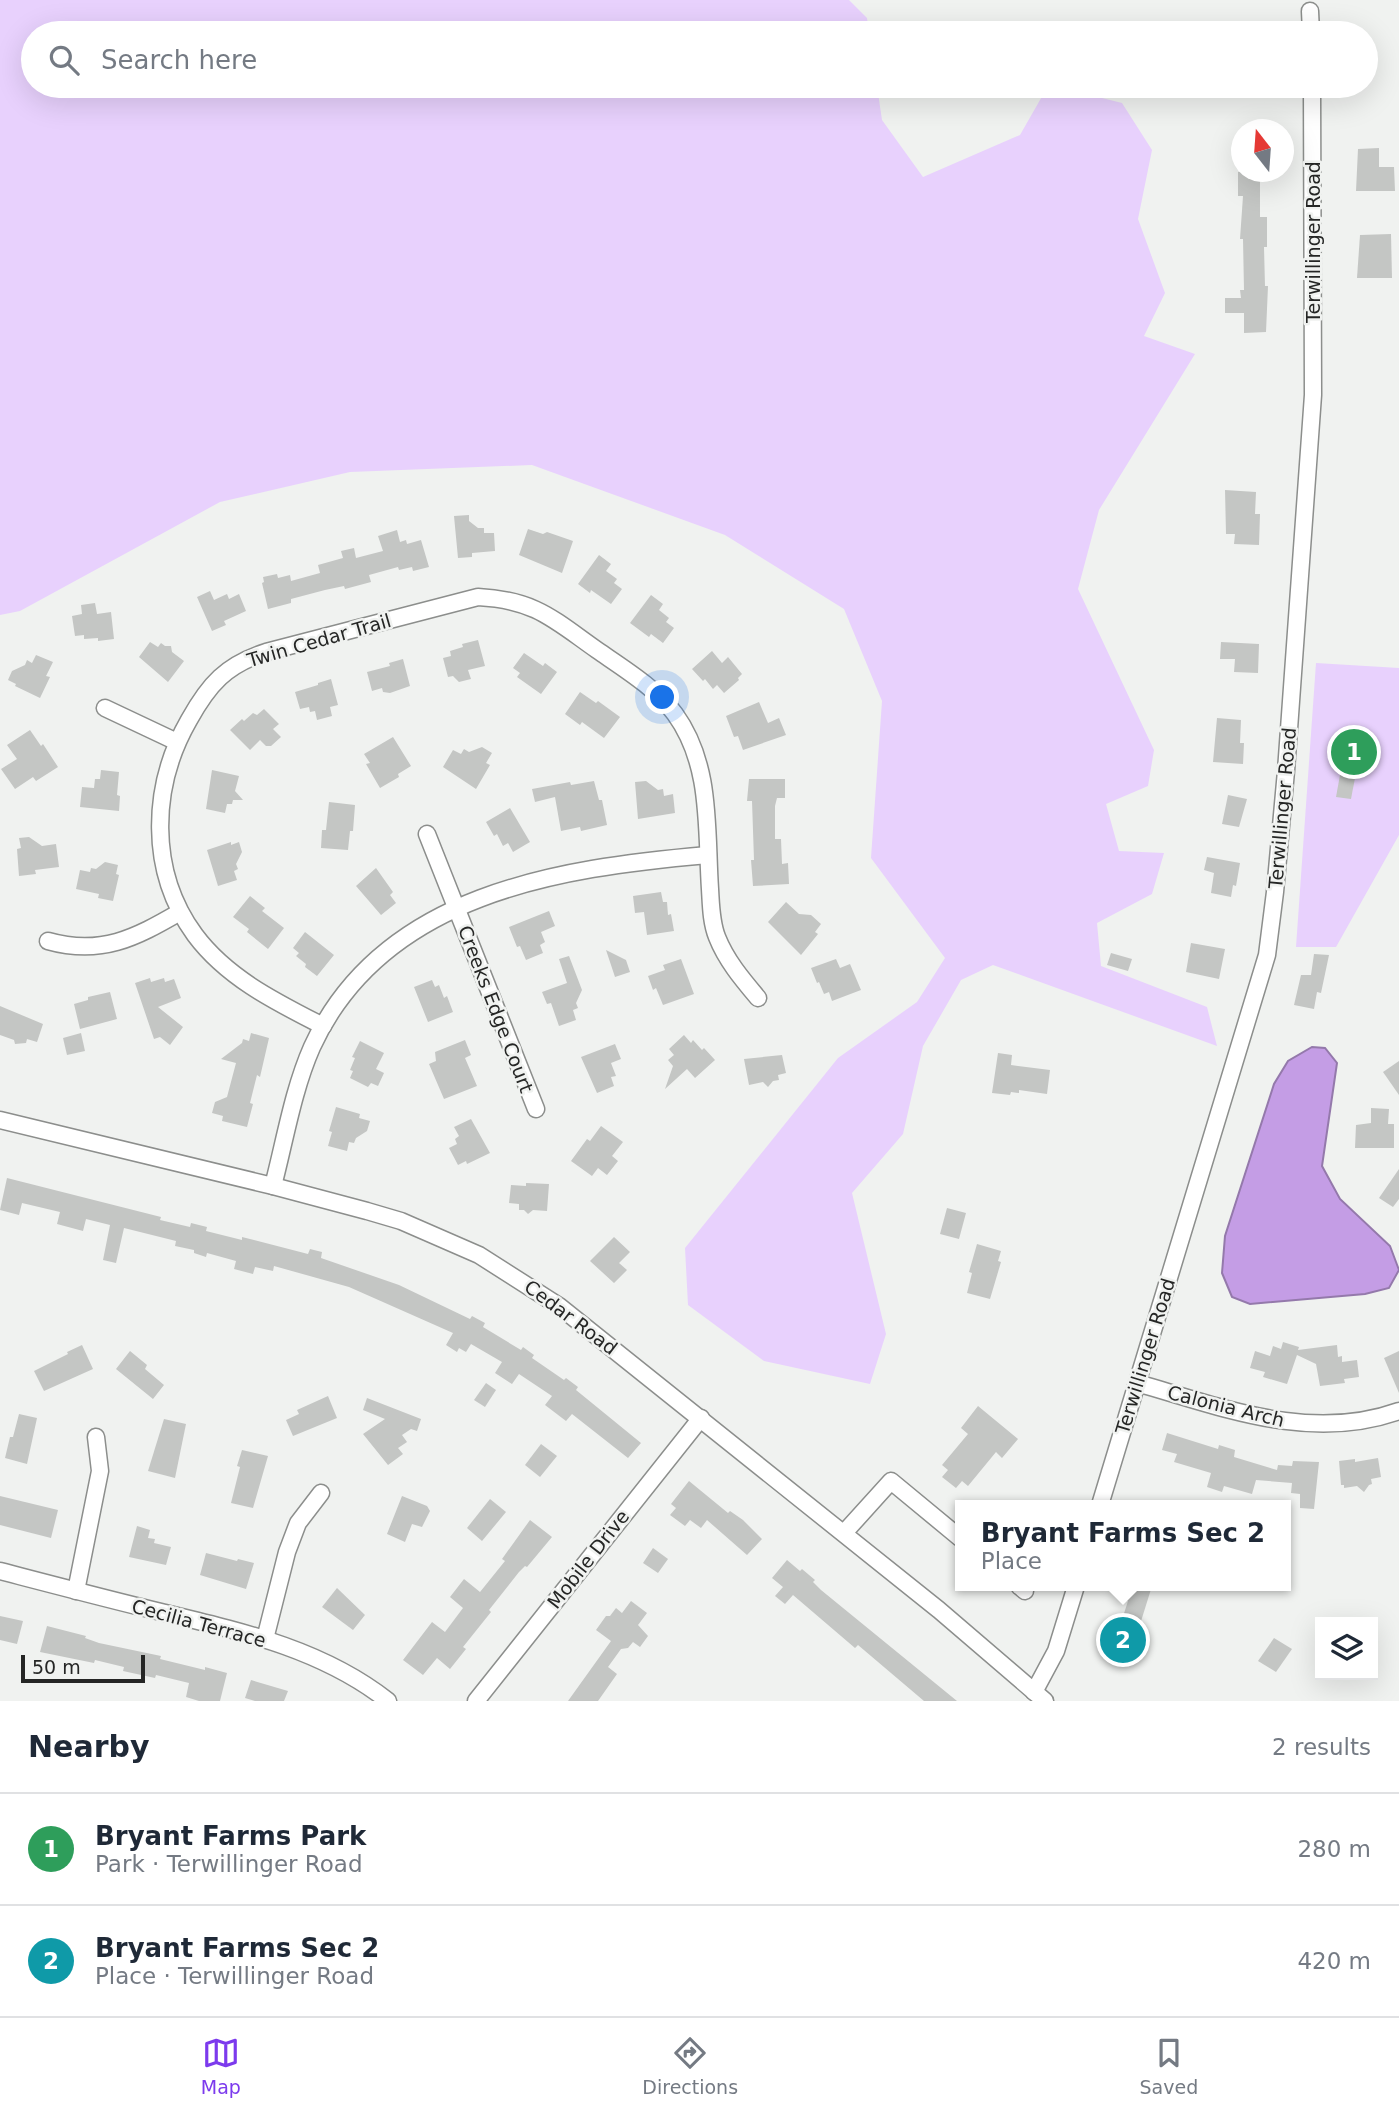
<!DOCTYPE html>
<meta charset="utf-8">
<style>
:root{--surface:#fff;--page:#f2f2f3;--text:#1f2937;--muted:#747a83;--line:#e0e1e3;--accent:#7c3aed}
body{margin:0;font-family:"DejaVu Sans",sans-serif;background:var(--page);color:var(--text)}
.controls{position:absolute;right:21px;bottom:21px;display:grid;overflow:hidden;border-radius:0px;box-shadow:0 7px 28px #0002}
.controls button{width:63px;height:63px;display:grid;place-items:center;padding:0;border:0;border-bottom:2px solid var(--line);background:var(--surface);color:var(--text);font:35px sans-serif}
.compass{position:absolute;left:1231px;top:119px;width:63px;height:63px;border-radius:50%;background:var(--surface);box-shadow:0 7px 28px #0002;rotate:343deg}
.scale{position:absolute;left:21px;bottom:18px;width:124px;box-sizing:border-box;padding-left:7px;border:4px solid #252625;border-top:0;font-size:19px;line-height:24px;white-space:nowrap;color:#252625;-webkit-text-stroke:5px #f0f2f0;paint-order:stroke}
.you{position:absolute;left:663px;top:698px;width:24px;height:24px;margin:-18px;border:5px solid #fff;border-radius:50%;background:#1a73e8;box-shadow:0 0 0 10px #1a73e833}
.badge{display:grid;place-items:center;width:46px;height:46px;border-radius:50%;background:var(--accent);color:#fff;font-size:23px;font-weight:700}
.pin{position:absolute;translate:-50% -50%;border:4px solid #fff;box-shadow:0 2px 7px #0006}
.popup{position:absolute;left:955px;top:1500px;width:336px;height:91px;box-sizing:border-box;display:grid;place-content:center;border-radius:0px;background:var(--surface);filter:drop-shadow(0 2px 5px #0005);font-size:23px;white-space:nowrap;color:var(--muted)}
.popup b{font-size:26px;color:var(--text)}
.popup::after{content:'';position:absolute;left:50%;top:100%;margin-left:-14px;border:14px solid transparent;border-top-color:var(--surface)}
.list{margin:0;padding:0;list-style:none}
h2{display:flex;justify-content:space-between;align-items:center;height:91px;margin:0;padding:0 28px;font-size:30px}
h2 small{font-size:23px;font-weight:400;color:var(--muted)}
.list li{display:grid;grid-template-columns:46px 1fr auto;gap:21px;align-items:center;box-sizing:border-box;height:112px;padding:0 28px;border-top:2px solid var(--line)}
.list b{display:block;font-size:26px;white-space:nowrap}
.list p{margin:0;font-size:23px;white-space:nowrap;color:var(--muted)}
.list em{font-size:23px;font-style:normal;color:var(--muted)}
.icon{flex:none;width:38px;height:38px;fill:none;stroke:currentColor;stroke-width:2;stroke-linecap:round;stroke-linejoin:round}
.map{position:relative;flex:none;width:1399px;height:1701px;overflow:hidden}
.search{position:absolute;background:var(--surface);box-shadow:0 7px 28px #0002;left:21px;right:21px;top:21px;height:77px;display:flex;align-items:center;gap:18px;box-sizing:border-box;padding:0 24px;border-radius:38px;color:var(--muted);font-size:26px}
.sheet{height:315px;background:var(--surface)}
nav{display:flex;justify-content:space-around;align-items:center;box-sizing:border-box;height:98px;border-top:2px solid var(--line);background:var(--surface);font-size:19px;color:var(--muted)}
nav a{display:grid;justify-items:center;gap:4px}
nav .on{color:var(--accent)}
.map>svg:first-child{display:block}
</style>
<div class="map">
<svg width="1399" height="1701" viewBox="0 0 1399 1701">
<rect width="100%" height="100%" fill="#f0f2f0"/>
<g fill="#e8d1fd">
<path d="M0 0H849L867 18 869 33H33V86H877L882 120 923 177 1020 135 1048 86H1054L1122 103 1152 150 1138 219 1165 293 1144 336 1195 354 1099 510 1078 589 1154 750 1148 786 1106 804 1119 851 1164 853 1152 894 1097 923 1101 966 1207 1007 1217 1046 993 965 961 980 923 1046 903 1134 852 1193 886 1334 870 1384 764 1361 688 1305 685 1248 838 1058 917 1002 945 958 871 858 882 701 844 609 725 535 532 465 350 472 220 502 20 611 0 615Z"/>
<path d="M1316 663 1399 668V835L1336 947H1296Z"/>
</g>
<path fill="#c49de5" stroke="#9479ab" stroke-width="2" d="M1312 1047 1325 1048 1337 1063 1322 1166 1340 1199 1390 1246 1399 1270 1389 1288 1365 1294 1250 1304 1232 1297 1222 1273 1225 1236 1274 1084 1288 1061Z"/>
<g fill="#c4c6c4">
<path d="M1379 148V167H1394L1395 191H1356L1358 149Z"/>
<path d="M1238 172H1260V217H1267V247H1264L1265 286H1268L1266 332 1244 333V313H1225V298H1241L1240 290H1244L1243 239H1240L1243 196H1238Z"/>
<path d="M1391 234 1392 278H1357L1360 235Z"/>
<path d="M1225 490 1256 492 1255 514H1260L1259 545 1234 544 1235 534H1226Z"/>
<path d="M469 515V521L478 528H484V533H494L495 551 472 553V557L458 558 454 516Z"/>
<path d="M528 529 543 534 547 532 573 541 562 573 519 555Z"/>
<path d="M397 530 400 542 406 540 407 544 421 540 429 567 413 571 412 567 399 570 398 567 369 575 371 582 345 589 344 586 325 590 291 599V603L268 609 262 583 264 582 263 577 277 574 278 578 290 575 291 581 320 573 318 565 343 558 341 551 354 548 356 558 383 551 378 536Z"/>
<path d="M599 555 611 564 606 571 617 579 614 583 622 589 611 604 591 590 590 593 578 584Z"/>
<path d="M210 591 214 600 227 594 229 599 239 594 246 611 224 621 226 625 212 631 197 597Z"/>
<path d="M651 595 663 604 659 610 669 618 666 622 674 628 663 643 651 634 649 637 630 623Z"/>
<path d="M95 603 97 614 111 612 114 639 98 641V638L84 639V635L75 636 72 616 82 614 81 605Z"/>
<path d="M478 640 485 666 468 670 471 679 459 682 453 676 448 677 443 658 451 656 450 651 463 647 462 644Z"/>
<path d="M150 642 158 647 161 643 165 646H171L172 652 184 661 168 682 139 657Z"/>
<path d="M1221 642 1259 644 1258 673 1234 672 1235 659H1220Z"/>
<path d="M712 651 722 663 728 657 742 674 738 678 739 680 724 693 717 685 713 689 705 679 703 681 692 669Z"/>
<path d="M524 653 543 666 545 663 557 672 541 694 517 677 520 673 513 668Z"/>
<path d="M36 655 53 662 46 676 50 677 40 698 15 686 16 684 8 680 12 671 25 665 27 660 32 663Z"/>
<path d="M403 659 410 686 390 693 383 692 382 688 372 691 367 672 390 666 389 663Z"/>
<path d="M331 679 338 705 330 707 332 716 317 720 315 711 310 712 309 707 300 709 295 692 318 685V683Z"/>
<path d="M580 692 596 703 598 701 620 717 604 738 582 722 580 725 565 714Z"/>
<path d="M759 702 768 723 779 718 786 735 743 750 738 736 734 737 726 716Z"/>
<path d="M264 709 279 724 273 729 281 737 271 746H266L260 740 250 750 230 730 242 719 244 721 253 713 257 715Z"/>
<path d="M1217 718 1241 720 1240 743H1244L1243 764 1213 762Z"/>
<path d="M30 730 41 746 43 744 58 767 36 781 33 777 15 789 1 769 17 759 7 745Z"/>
<path d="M393 737 411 766 398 774 399 777 380 788 366 764 370 763 364 754Z"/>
<path d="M482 747 492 753 486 763 490 765 476 789 443 767 453 750 461 754 464 749 469 752Z"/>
<path d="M101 770 119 772 117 795 120 796 119 811 80 807 82 787 94 788 95 779H100Z"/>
<path d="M212 770 239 776 235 791 243 800H233L232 804H227L225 813 206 809Z"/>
<path d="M1340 775 1355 778 1351 799 1336 797Z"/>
<path d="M749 779H785V798H777L775 806V839H781L782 864 788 863 789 884 753 886 751 860H754L752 801H747Z"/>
<path d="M594 781 599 800H602L607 825 581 831 580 827 561 831 555 797 535 802 532 789 570 782 571 785Z"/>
<path d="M646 781 658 790 663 789 664 796 673 794 675 813 638 819 635 782Z"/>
<path d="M1228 795 1247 799 1239 827 1222 824Z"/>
<path d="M329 802 355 805 353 831H350L348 850 321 848 322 830H326Z"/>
<path d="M510 808 530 842 513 852 508 843 503 846 497 834 494 836 486 822Z"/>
<path d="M29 837 42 846 56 844 59 867 35 870 36 874 19 876 17 849 21 848 19 838Z"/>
<path d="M231 842V845L239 842 242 852 236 864 238 869 234 871 237 880 218 886 207 850Z"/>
<path d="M1207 857 1240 863 1236 886 1233 885 1231 897 1211 893 1214 873 1204 870Z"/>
<path d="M105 862 118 865 116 874 119 875 113 901 98 898 99 894 76 889 80 870 90 872 91 868 96 869Z"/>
<path d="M376 868 393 892 390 895 396 903 381 915 356 886Z"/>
<path d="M661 892 663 902H667L668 915 671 914 674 931 647 935 644 912 635 913 633 896Z"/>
<path d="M250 896 265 908 262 911 284 928 268 949 247 932 249 929 233 917Z"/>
<path d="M786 902 799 914 811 915 821 924 815 932 818 934 801 955 768 922Z"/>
<path d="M549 911 555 926 541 932 545 942 540 945 543 953 526 960 520 946 517 947 509 927Z"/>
<path d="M305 932 334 955 317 976 305 967 306 964 296 956 299 953 293 948Z"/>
<path d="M1191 943 1225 949 1219 979 1186 972Z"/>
<path d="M606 950 626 960 630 972 615 977Z"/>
<path d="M1111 953 1132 959 1128 971 1107 965Z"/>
<path d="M1314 954 1329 955 1321 993 1317 992 1314 1009 1294 1005 1301 975H1311Z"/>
<path d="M569 956 582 990 576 1003 578 1008 573 1010 576 1020 559 1026 551 1003 547 1004 542 992 567 983 559 959Z"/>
<path d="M681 959 694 994 663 1005 656 988 653 990 648 976 665 970 663 965Z"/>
<path d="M836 959 840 968 850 964 861 990 832 1001 829 992 824 994 819 982 817 983 811 968Z"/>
<path d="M150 978 151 982 164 978 165 982 174 979 181 998 158 1007 183 1027 170 1045 160 1037 154 1039 135 983Z"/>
<path d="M432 980 435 987 439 985 444 998 447 996 453 1012 428 1022 414 987Z"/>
<path d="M110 992 117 1019 80 1029 74 1004 88 1000V997Z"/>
<path d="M0 1006 43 1024 37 1042 27 1039 26 1043 15 1044 14 1040 0 1035Z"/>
<path d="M81 1033 85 1051 67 1055 63 1038Z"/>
<path d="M251 1033 269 1038 260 1077 257 1075 250 1103 253 1104 247 1127 222 1121 223 1116 212 1113 215 1102 227 1097 236 1063 221 1059 242 1043 243 1039 249 1041Z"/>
<path d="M684 1035 691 1043 693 1040 702 1050 704 1048 715 1060 695 1078 687 1069 665 1089 673 1066 668 1060 674 1055 669 1049Z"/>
<path d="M465 1040 471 1055 465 1058 477 1086 444 1099 429 1064 436 1061 435 1052Z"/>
<path d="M360 1041 384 1053 376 1069 384 1073 378 1086 371 1083 368 1087 350 1078 353 1071 350 1070 355 1058 352 1057Z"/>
<path d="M615 1044 621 1059 611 1063 616 1076 611 1077 614 1086 597 1093 581 1057Z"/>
<path d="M998 1053 1012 1055 1011 1065 1050 1070 1047 1094 1019 1090V1093L1011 1092 1010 1095 992 1093Z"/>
<path d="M782 1055 786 1073 778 1075 779 1080 773 1081 768 1087 763 1082 749 1085 744 1059Z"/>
<path d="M1399 1061V1095L1383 1072Z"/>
<path d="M336 1107 360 1114 359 1118 370 1121 367 1131 356 1138 354 1143 349 1142 347 1151 328 1146 332 1132 329 1131Z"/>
<path d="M1371 1108 1389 1109 1388 1124H1394V1148H1355L1356 1125 1371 1123Z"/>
<path d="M471 1119 490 1153 467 1164 466 1161 458 1165 449 1148 457 1144 455 1139 459 1136 454 1127Z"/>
<path d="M601 1126 623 1142 612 1156 618 1161 607 1175 598 1168 592 1176 571 1161 587 1139 590 1141Z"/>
<path d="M1399 1169V1199L1393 1207 1379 1198Z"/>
<path d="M7 1178 161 1217 160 1220 190 1227 191 1223 207 1227 206 1231 242 1240V1237L308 1254 310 1249 322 1252 321 1258 399 1285 470 1319 472 1316 485 1323 483 1327 521 1350 523 1347 534 1355 532 1358 564 1380 566 1378 578 1387 576 1390 641 1443 628 1458 572 1414 566 1421 545 1405 552 1396 519 1374 512 1384 495 1373 502 1362 471 1344 466 1352 459 1348 457 1352 446 1345 453 1333 349 1287 274 1266 273 1271 255 1267 253 1274 234 1269 236 1261 207 1253 206 1257 194 1253V1250L175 1246 176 1241 124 1228 116 1263 103 1260 110 1225 86 1219 83 1231 57 1224 60 1212 22 1203 19 1215 0 1210Z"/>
<path d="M526 1183 549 1184 547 1211 533 1210 528 1214 524 1210H519V1204L509 1203 511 1185 526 1186Z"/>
<path d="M947 1208 966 1213 959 1239 940 1234Z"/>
<path d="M614 1237 630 1252 619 1263 627 1270 614 1283 590 1261Z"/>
<path d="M977 1244 1001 1251 998 1261 1001 1262 990 1299 967 1293 972 1273 969 1272Z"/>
<path d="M1283 1342 1299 1347 1298 1350 1337 1345 1338 1357 1342 1356V1362L1357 1360 1359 1377 1344 1379 1345 1383 1320 1386 1316 1364 1297 1355 1287 1384 1263 1377 1265 1372 1250 1368 1255 1351 1270 1356 1273 1346 1281 1349Z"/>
<path d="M82 1345 93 1369 44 1391 34 1371 68 1354 67 1352Z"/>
<path d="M130 1351 147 1365 145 1369 164 1385 153 1399 116 1369Z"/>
<path d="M1399 1351V1393L1384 1358Z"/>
<path d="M486 1383 496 1390 485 1407 474 1400Z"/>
<path d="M328 1396 337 1418 293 1436 286 1420 299 1414 297 1410Z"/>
<path d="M367 1398 421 1419 417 1431 411 1429 402 1435 407 1442 398 1448 403 1454 388 1465 363 1434 385 1419 363 1410Z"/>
<path d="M978 1406 1018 1439 1002 1458 996 1452 968 1486 962 1481 956 1488 942 1477 948 1470 942 1465 968 1434 961 1428Z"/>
<path d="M19 1414 37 1418 27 1464 5 1458 10 1437H13Z"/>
<path d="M164 1419 186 1424 175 1478 148 1471Z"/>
<path d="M1167 1433 1218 1449 1219 1445 1235 1450 1234 1457 1277 1470 1278 1465 1292 1466 1293 1461 1319 1462 1314 1509 1300 1508V1494L1291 1493 1292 1483 1256 1480 1252 1494 1224 1486 1222 1492 1207 1487 1211 1473 1174 1462 1177 1454 1162 1450Z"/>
<path d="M541 1444 557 1456 540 1477 525 1465Z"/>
<path d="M242 1450 268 1456 253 1508 231 1503 240 1467 237 1466Z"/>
<path d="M1378 1458 1381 1477 1371 1479 1372 1484 1369 1485 1364 1492 1357 1486 1344 1488V1485H1341L1339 1461 1355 1459V1462Z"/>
<path d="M689 1481 728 1513 730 1511 743 1520 762 1539 747 1555 707 1520 701 1528 690 1520 685 1526 670 1515 676 1508 671 1504Z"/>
<path d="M0 1496 58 1510 51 1538 0 1525Z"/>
<path d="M402 1496 427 1506 430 1511 422 1527 412 1524 405 1542 387 1534Z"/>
<path d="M490 1499 506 1512 482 1541 467 1528Z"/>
<path d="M530 1520 552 1537 527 1567 525 1566 519 1572 489 1610 491 1612 463 1647 466 1649 450 1669 437 1658 423 1675 403 1660 432 1622 445 1632 463 1608 450 1597 464 1579 480 1592 505 1561 502 1559Z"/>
<path d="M137 1526 150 1530 148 1538 155 1539 154 1543 171 1547 166 1565 129 1557Z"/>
<path d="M653 1548 668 1559 658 1573 643 1563Z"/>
<path d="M206 1553 237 1561 238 1559 254 1563 246 1589 200 1575Z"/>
<path d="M787 1560 800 1571 802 1569 815 1580 813 1582 821 1590 957 1701H924L858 1645 855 1648 793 1595 785 1604 775 1596 783 1587 772 1578Z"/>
<path d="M1127 1586H1152L1132 1650 1124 1648 1120 1662 1102 1657 1110 1629 1118 1632 1128 1601 1123 1599Z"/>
<path d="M337 1588 365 1615 353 1630 322 1607Z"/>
<path d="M631 1601 647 1613 638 1625 648 1636 640 1647 633 1642 628 1648 621 1649 608 1667 617 1674 598 1701H568L611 1641 596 1630 606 1616H610L616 1608 622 1613Z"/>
<path d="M0 1616 23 1621 17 1644 0 1640Z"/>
<path d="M47 1626 86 1636 85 1638 99 1643 161 1656 160 1659 205 1670V1667L227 1673 220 1701H199L186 1697 189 1683 156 1675 155 1678 123 1671 124 1667 95 1660 94 1663 40 1652Z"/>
<path d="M1274 1638 1292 1649 1276 1672 1258 1661Z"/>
<path d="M251 1680 288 1691 284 1701H255L245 1698Z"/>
</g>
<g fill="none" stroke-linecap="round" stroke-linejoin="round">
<defs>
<g id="minor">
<path d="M1310 11 1311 33"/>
<path d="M105 708 177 742"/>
<path d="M427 834 536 1109"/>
<path d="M48 941C101 956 135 938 180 912"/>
<path d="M323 1026C276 1002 227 978 195 935 148 871 151 786 189 720 209 684 226 665 266 652L478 597C535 600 553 619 597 650 623 668 656 688 675 714 712 765 706 829 710 889 711 905 711 922 717 937 726 960 742 979 758 998"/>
<path d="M0 1120 273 1186 367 1211 401 1221 479 1255 559 1306 939 1610 1045 1701"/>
<path d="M273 1186C285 1140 293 1090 312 1047 382 894 558 868 708 855"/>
<path d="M1137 1383C1222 1407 1310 1443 1399 1411"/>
<path d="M1100 1505 1267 955 1275 892 1286 771 1313 395 1312 86"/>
<path d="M844 1533 891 1481 960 1538"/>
<path d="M0 1571C54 1585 107 1599 161 1612 240 1631 322 1649 388 1701"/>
<path d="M1019 1586 1025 1591"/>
<path d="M76 1591 100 1471 96 1437"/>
<path d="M265 1639 287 1552 298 1523 321 1493"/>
<path d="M1034 1692 1056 1651 1076 1586"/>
<path d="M476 1701 701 1418"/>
</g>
</defs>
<use href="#minor" stroke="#8c8e8c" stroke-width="19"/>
<use href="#minor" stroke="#fff" stroke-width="16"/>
</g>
<g text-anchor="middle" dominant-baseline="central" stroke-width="5" stroke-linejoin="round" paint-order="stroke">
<g font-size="19" fill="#252625" stroke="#f0f2f0">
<text transform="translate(1313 242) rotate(-90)">Terwillinger Road</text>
<text transform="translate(319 640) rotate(-16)">Twin Cedar Trail</text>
<text transform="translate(1282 808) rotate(-85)">Terwillinger Road</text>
<text transform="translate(496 1009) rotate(69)">Creeks Edge Court</text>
<text transform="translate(571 1317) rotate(37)">Cedar Road</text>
<text transform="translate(1145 1356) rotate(-73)">Terwillinger Road</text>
<text transform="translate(1226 1406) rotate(14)">Calonia Arch</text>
<text transform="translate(588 1559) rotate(-52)">Mobile Drive</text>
<text transform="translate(199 1623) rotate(15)">Cecilia Terrace</text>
</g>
</g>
</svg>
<div class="controls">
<button><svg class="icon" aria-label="layers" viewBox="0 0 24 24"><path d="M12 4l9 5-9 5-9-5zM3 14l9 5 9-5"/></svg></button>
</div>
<svg class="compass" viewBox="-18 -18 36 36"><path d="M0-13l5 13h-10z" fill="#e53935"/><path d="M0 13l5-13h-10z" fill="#747a83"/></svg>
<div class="scale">50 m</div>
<div class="you"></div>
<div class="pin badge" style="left:1354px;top:752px;background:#2e9e5b">1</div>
<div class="pin badge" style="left:1123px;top:1640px;background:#0f9aa8">2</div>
<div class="popup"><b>Bryant Farms Sec 2</b>Place</div>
<div class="search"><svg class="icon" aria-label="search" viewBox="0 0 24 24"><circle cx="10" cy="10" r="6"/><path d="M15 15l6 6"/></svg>Search here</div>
</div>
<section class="sheet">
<h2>Nearby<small>2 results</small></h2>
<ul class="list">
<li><span class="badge" style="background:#2e9e5b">1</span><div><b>Bryant Farms Park</b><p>Park · Terwillinger Road</p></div><em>280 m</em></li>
<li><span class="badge" style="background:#0f9aa8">2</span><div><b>Bryant Farms Sec 2</b><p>Place · Terwillinger Road</p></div><em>420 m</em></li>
</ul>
</section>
<nav>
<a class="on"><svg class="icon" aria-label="map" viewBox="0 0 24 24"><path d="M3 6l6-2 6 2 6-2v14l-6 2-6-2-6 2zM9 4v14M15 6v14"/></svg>Map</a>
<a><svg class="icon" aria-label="directions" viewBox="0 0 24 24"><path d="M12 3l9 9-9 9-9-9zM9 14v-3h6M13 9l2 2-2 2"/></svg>Directions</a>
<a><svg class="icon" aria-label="saved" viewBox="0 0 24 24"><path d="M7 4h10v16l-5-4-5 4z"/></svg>Saved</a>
</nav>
